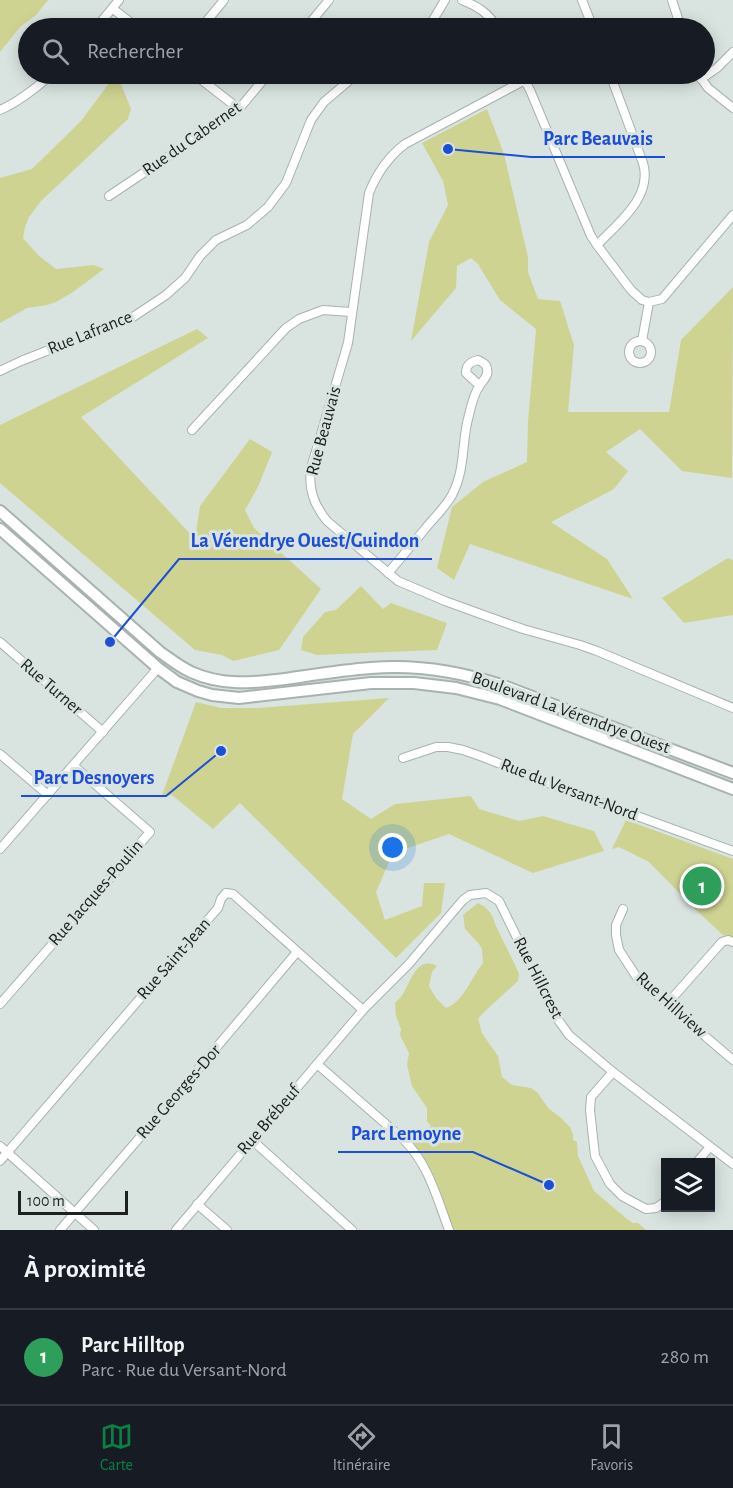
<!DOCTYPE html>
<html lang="fr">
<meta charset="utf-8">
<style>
:root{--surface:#171b24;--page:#20242c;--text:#f1f3f6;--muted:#9ea1a6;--line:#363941;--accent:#0b8043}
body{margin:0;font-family:"Alegreya Sans",sans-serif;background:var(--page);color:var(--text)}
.controls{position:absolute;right:18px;bottom:18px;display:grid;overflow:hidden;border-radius:0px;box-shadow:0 3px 15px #0003}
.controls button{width:54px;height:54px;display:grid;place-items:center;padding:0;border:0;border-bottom:2px solid var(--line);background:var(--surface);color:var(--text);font:30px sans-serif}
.scale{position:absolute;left:18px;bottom:15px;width:110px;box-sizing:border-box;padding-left:6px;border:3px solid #1d211f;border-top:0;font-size:16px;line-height:21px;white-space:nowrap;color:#1d211f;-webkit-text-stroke:4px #d9e4e0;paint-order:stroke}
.you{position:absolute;left:393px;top:848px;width:21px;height:21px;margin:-15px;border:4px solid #fff;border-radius:50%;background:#1a73e8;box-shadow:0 0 0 9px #1a73e833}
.badge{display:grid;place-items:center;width:39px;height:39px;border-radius:50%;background:var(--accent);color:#fff;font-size:20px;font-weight:700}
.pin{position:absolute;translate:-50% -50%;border:3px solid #fff;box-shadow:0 2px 6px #0006}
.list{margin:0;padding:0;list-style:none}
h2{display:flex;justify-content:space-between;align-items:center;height:78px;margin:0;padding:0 24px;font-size:26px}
h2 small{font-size:20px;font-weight:400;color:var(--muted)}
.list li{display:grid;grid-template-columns:39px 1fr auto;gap:18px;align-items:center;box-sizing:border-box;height:96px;padding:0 24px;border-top:2px solid var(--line)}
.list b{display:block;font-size:22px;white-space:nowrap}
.list p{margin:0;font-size:20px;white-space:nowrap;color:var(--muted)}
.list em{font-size:20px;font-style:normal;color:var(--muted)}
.icon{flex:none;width:33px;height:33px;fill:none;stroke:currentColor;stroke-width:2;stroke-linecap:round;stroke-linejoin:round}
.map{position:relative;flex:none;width:733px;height:1230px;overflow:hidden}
.search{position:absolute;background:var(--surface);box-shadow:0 3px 15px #0003;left:18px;right:18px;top:18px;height:66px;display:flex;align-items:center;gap:15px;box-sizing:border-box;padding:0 21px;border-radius:33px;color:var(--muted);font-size:22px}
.sheet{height:174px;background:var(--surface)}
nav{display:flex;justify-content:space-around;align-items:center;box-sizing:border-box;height:84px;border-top:2px solid var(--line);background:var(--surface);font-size:16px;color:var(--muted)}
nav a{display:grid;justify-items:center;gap:3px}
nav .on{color:var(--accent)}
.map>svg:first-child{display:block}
</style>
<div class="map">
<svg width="733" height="1230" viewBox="0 0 733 1230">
<rect width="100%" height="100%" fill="#d9e4e0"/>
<g fill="#ced392">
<path d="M0 0H48L36 15 20 27 0 52Z"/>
<path d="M110 82H120L131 109 128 119 41 201 29 217 25 227 23 238 39 256 56 269 94 265 104 269 73 292 56 302 47 305 27 308 0 323V178L32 169 81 121Z"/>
<path d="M487 109 504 154 528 257V272L538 299 560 301 574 345 568 412H669L681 340 733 287 732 478 682 471 640 429 606 452 628 471 614 489 551 522 607 559 633 599 470 544 454 580 437 568 452 507 483 482 527 462 528 422 536 329 500 300 478 264 471 258 457 266 456 288 411 341 429 242 448 205 443 181 422 143Z"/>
<path d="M197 329 208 338 81 417 195 539 200 506 250 439 272 452 258 487 245 510 254 528 321 589 279 650 233 661 222 655 195 650 0 483V425Z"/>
<path d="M728 558 733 560V615L684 623 662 598Z"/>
<path d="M361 586 383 609 391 603 447 623 437 650 317 655 301 650 303 637 325 612 336 610Z"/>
<path d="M389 698 353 734 342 799 371 819 395 804 471 796 479 809 519 821 543 816 594 831 604 851 533 873 449 834 393 853 376 892 385 920 422 906 424 883H445L441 913 396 958 240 803 213 829 172 795 161 798 196 702 221 708H258Z"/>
<path d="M626 820 733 859V938L723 935 695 909 649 862 619 847 612 849Z"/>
<path d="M478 903C487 907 493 914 495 924L516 967 519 974 518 981 482 1014 478 1019 482 1033 498 1056 502 1077 512 1085 531 1088 537 1092 549 1109 560 1117 570 1127 573 1134V1140L577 1142 578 1156 594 1191 627 1219 633 1223H638L646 1230H446L425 1167 410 1146 426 1128 431 1126 427 1121V1108L412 1086 407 1065 409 1053 400 1035 401 1029 396 1016 395 1003C398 1000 402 996 404 992 412 979 417 956 437 966L432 972 429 986 436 998 446 1008C464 1001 471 978 483 963L482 949 479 944 465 929 463 915Z"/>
</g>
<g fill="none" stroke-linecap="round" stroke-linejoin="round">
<defs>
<g id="street">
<path d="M462 0C477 6 489 13 497 28"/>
<path d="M582 0 593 28"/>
<path d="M672 0 681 28"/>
<path d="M113 9 138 28"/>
<path d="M96 28 119 0"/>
<path d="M201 28 224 0"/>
<path d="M306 28 329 0"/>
<path d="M424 28 433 20 445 0"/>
<path d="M194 74 239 109"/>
<path d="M521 74 530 90 591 236 597 245 631 290 642 300 649 302 662 299 733 215"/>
<path d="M698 74 708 88 733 108"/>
<path d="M701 79 717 68 733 52"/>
<path d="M525 80 405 144C388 157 377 173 369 193L348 343 311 468C308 489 314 505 327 521L398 581 445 601 489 617 523 629 580 645 597 651 733 708"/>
<path d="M0 110C19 102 36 88 52 74"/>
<path d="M109 196 239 109 268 74"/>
<path d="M597 245C618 223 653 197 643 163L610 74"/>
<circle cx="640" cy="352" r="11"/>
<path d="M642 341 649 302"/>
<path d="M0 371 21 361 133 317 166 295 185 278 200 256 216 240 247 225 268 207 286 183 311 120 324 102 357 74"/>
<path d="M192 430 286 328 299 319 323 310 351 312"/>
<path d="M388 573C402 557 415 541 429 524 437 515 446 506 452 495 466 469 461 442 469 415 471 406 474 393 480 385 483 380 489 376 487 369 487 364 482 362 478 360 470 362 466 365 466 373L479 385"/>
<path d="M0 642 103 732"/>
<path d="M0 754 48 795"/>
<path d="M403 758 436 747H448L463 750 483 757 563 789 733 851"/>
<path d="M0 849 158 668"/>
<path d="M623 909 616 925V935L619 950 638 979 733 1060"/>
<path d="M0 1004 150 832 74 766"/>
<path d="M667 1004 722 942 728 940 733 942"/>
<path d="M317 1064 403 1139C428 1163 437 1198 449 1230"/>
<path d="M613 1072 591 1097 590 1110 595 1156 610 1184 622 1196 646 1209 656 1208 666 1201"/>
<path d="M252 1140 352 1230"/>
<path d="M0 1146 94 1230"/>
<path d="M0 1161 218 908 221 899 226 893 233 894 363 1010"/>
<path d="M697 1162 710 1147"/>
<path d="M197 1204 227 1230"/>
<path d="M60 1230 178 1093 297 952"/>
<path d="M176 1230 363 1010 408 965 463 900 470 895 486 893 499 901 556 1017 569 1035 613 1072 733 1164"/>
</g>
<g id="secondary">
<path d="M0 511 160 652C170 659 180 667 191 672 222 686 252 683 285 679 313 675 342 670 371 668 416 664 458 671 501 685L733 773"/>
<path d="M0 529 158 668 177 682 198 691 212 695 239 698 371 683H414L456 688 500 699 733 789"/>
</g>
</defs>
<use href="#street" stroke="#a8b2ae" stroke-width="10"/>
<use href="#secondary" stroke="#a8b2ae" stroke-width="14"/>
<use href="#street" stroke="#fff" stroke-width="8"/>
<use href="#secondary" stroke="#fff" stroke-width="10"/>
</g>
<g text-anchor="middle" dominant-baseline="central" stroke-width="6" stroke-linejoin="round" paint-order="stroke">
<g font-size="18" fill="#1d211f" stroke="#d9e4e0">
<text transform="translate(192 139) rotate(-35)">Rue du Cabernet</text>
<text transform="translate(90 333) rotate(-22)">Rue Lafrance</text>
<text transform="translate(324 431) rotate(-75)">Rue Beauvais</text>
<text transform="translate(51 687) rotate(41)">Rue Turner</text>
<text transform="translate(571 713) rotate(20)">Boulevard La Vérendrye Ouest</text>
<text transform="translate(569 790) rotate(21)">Rue du Versant-Nord</text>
<text transform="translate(96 893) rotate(-49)">Rue Jacques-Poulin</text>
<text transform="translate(174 959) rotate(-49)">Rue Saint-Jean</text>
<text transform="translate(538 978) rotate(63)">Rue Hillcrest</text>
<text transform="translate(671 1005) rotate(42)">Rue Hillview</text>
<text transform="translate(179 1092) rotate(-49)">Rue Georges-Dor</text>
<text transform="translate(269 1120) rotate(-49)">Rue Brébeuf</text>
</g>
</g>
<path fill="none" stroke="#1d4ed8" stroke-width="2" d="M448 149L531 157H665M110 642L179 559H432M221 751L166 796H21M549 1185L473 1152H338"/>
<g fill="#1d4ed8" stroke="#d9e4e0" stroke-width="2">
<circle cx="448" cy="149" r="6"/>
<circle cx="110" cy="642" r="6"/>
<circle cx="221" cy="751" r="6"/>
<circle cx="549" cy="1185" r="6"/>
</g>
<g font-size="20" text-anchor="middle" font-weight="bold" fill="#1d4ed8" stroke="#d9e4e0" stroke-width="6" stroke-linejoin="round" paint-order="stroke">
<text x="598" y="145">Parc Beauvais</text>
<text x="305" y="547">La Vérendrye Ouest/Guindon</text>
<text x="94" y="784">Parc Desnoyers</text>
<text x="406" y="1140">Parc Lemoyne</text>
</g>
</svg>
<div class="controls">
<button><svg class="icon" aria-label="layers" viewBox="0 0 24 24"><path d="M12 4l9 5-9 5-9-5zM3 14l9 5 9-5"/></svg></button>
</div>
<div class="scale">100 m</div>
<div class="you"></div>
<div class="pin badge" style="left:702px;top:886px;background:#2e9e5b">1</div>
<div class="search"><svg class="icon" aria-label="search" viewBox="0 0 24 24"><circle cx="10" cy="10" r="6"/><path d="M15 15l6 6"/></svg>Rechercher</div>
</div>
<section class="sheet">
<h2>À proximité<small></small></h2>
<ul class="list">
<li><span class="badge" style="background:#2e9e5b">1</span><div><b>Parc Hilltop</b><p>Parc · Rue du Versant-Nord</p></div><em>280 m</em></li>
</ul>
</section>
<nav>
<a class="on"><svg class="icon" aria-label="map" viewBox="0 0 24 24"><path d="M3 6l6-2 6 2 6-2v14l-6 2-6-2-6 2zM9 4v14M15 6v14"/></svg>Carte</a>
<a><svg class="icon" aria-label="directions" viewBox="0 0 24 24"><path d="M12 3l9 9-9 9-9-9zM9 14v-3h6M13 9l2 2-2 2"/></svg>Itinéraire</a>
<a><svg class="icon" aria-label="saved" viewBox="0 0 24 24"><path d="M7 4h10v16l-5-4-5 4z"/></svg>Favoris</a>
</nav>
